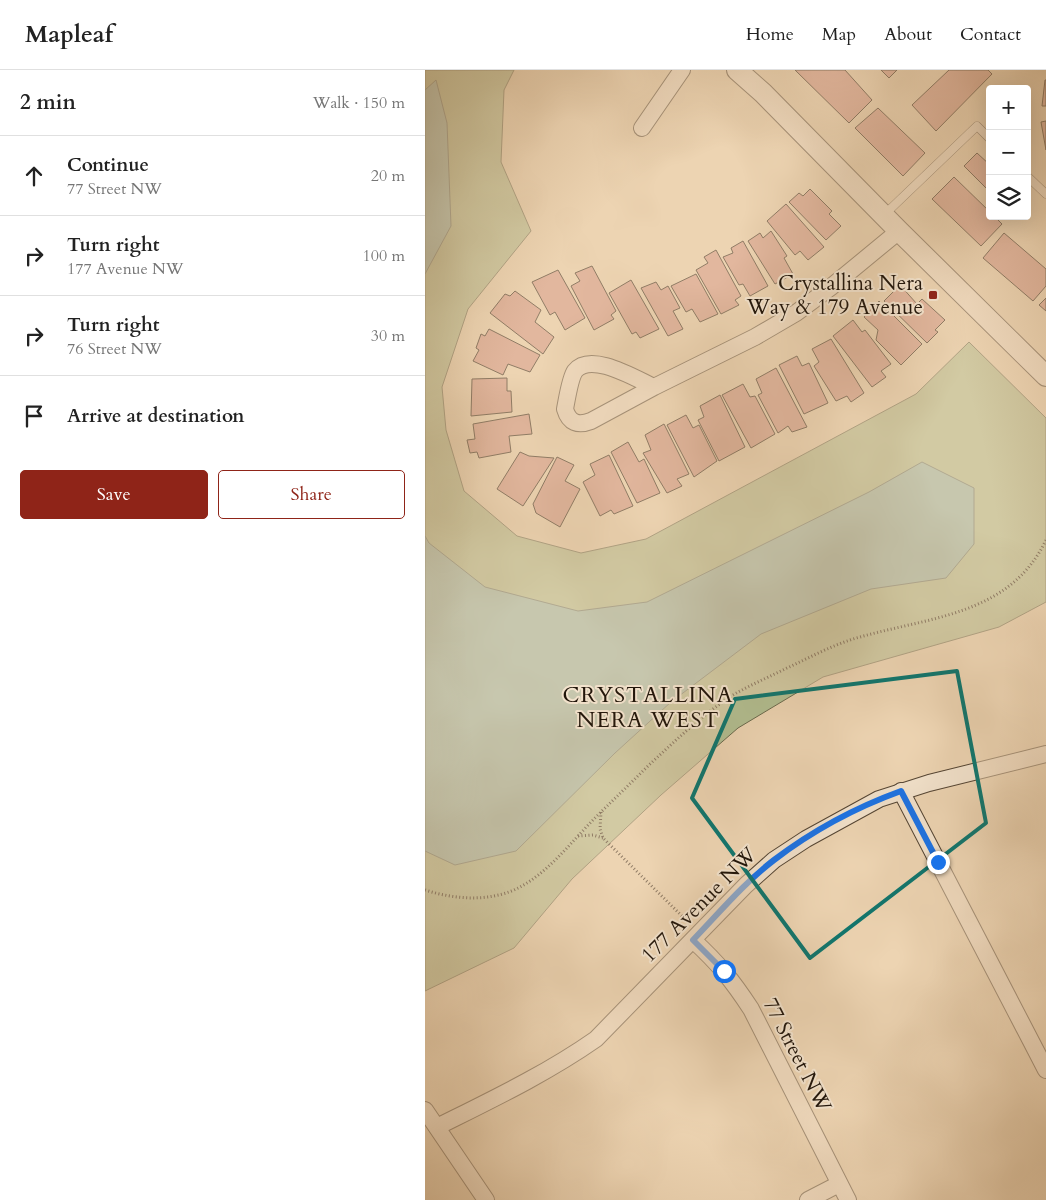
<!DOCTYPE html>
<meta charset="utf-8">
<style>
:root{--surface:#fff;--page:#f6f6f6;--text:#222;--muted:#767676;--line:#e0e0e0;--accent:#8f2418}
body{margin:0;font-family:Cardo,serif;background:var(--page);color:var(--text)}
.controls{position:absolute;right:15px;top:15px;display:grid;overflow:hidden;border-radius:5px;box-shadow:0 5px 20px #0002}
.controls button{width:45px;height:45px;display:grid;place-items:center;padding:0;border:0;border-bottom:1px solid var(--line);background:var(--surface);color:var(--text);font:25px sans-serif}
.stop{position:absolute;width:15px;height:15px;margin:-11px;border:4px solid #1a73e8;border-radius:50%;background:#fff}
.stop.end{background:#1a73e8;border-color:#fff;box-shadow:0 1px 5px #0008}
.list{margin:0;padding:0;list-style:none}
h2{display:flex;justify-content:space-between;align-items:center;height:65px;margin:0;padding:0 20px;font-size:21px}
h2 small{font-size:16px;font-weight:400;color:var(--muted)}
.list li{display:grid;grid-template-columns:32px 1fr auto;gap:15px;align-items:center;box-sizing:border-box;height:80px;padding:0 20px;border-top:1px solid var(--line)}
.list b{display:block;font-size:19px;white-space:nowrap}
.list p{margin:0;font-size:16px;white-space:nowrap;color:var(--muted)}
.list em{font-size:16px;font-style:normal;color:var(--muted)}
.actions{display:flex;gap:10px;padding:15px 20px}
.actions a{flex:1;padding:11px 0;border:1px solid var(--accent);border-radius:5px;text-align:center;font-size:18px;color:var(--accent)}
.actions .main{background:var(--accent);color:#fff}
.icon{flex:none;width:28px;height:28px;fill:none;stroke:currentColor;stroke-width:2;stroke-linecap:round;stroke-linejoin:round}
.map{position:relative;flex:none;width:621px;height:1130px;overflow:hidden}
header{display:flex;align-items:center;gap:30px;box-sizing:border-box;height:70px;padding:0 25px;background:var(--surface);border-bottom:1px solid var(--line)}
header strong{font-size:24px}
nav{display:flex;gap:28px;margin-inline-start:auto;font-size:18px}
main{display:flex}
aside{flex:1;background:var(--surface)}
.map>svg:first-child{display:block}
</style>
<header>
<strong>Mapleaf</strong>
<nav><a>Home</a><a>Map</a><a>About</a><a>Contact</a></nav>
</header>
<main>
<aside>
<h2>2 min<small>Walk · 150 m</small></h2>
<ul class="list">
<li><svg class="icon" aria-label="ahead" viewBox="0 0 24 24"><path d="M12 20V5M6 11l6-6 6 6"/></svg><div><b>Continue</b><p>77 Street NW</p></div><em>20 m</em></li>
<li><svg class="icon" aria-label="right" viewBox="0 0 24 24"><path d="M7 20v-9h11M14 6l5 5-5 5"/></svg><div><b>Turn right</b><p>177 Avenue NW</p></div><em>100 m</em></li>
<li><svg class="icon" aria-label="right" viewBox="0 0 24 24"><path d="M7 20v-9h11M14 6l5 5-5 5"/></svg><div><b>Turn right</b><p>76 Street NW</p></div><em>30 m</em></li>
<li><svg class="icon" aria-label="arrive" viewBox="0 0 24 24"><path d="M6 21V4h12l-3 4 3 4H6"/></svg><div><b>Arrive at destination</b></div></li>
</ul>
<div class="actions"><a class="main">Save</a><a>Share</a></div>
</aside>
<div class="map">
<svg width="621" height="1130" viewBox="0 0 621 1130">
<rect width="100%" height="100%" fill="#edd4b2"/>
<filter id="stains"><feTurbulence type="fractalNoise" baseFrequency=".004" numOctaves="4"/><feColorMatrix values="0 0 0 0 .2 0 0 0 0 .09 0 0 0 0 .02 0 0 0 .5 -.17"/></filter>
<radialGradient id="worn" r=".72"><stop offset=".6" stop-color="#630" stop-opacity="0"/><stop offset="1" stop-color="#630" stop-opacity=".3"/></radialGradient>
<path fill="#b2be91" stroke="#6a6a4e" d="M0 0H89L79 20 76 92 106 161 43 239 17 317 21 360 39 421 92 466 156 483 221 469 491 324 544 272 621 348V532L574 557 398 607 313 658 236 725 147 809 89 878 0 921Z"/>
<g fill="#9ab9a8" stroke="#6a7769">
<path d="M11 10 22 53 26 156 0 204V20Z"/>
<path d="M497 392 549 418V474L521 508 446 519 336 564 246 632 190 683 91 781 30 795 0 781V466L4 473 60 517 153 541 222 532 444 422Z"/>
</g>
<g fill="#d49585" stroke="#21150a">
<path d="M370 0H420L447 30 424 53Z"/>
<path d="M456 0H472L464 8Z"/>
<path d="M524 0H563L567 4 511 61 487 35Z"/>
<path d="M620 10H621V36H617Z"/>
<path d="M453 38 500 83 478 106 430 58Z"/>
<path d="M621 51V80L616 52Z"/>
<path d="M552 83 565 95V122L539 96Z"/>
<path d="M529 107 565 142V146H569L577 154 556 176 507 129Z"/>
<path d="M385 119 407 141 404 144 416 156 401 170 364 132 374 123 378 126Z"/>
<path d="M361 134 399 177 383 190 375 181 370 185 342 151Z"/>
<path d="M346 161 362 186 359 188 368 204 350 214 323 171 335 163 338 168Z"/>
<path d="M579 163 621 199V216L608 231 558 188Z"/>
<path d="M318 171 343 216 325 226 318 214 314 215 298 187 308 183 306 178Z"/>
<path d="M291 180 316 226 310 230 314 235 296 244 271 200 283 193 279 187Z"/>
<path d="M167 196 191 241 186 245 189 249 169 260 146 216 155 211 150 203Z"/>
<path d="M133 200 160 248 140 260 130 242 125 245 107 212Z"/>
<path d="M271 204 293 244 275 252 267 239 261 242 246 216Z"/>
<path d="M206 210 234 259 215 268 211 262 207 264 184 223Z"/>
<path d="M231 212 236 220 243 216 255 238 248 241 258 259 243 266 216 218Z"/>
<path d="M475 215 492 234 497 229 520 250 510 260 513 262 502 273 459 231Z"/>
<path d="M90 221 116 240 110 252 129 267 118 284 65 243 80 224 85 226Z"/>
<path d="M621 228V241L614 235Z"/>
<path d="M454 231 497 274 476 295 451 270 453 260 439 247Z"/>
<path d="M428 250 437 262 440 260 466 294 456 301 461 307 447 317 408 266Z"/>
<path d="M64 259 115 285 105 302 83 294 78 305 48 291 54 280 51 278 56 264 60 266Z"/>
<path d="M406 269 439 323 426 332 422 326 411 331 389 296 394 292 387 279Z"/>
<path d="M372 286 377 296 384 293 403 333 379 344 354 295Z"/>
<path d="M351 298 382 357 367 362 363 356 353 363 333 325 337 323 331 309Z"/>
<path d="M82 308V321H86L87 342 46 346 47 309Z"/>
<path d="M318 314 325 327 330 326 350 364 326 378 297 325Z"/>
<path d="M295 325 320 377 294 391 273 350 279 347 275 336Z"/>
<path d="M104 344 107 364 84 366 86 382 54 388 52 382 45 383 42 370 50 369 48 354Z"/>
<path d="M261 345 268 358 274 355 292 391 269 407 242 355Z"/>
<path d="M239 354 264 404 252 409 257 416 242 423 218 383 226 380 220 365Z"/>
<path d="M203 372 214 392 219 389 235 423 212 433 186 382Z"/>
<path d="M95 382 104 386 129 388 98 436 72 419Z"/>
<path d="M184 385 208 436 189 444 186 440 175 446 158 412 170 405 165 394Z"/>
<path d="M132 387 149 395 140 411 155 419 135 457 111 443 108 434Z"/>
</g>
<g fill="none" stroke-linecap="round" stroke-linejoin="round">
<defs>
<g id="service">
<path d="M602 106 621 124"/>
<path d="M459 145 552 56 565 69"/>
</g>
<g id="minor">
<path d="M217 58 257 0"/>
<path d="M229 317C211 309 166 281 150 301 145 308 142 329 140 339 144 353 153 356 166 351L229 317 330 267 371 243 406 217 474 161"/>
<path d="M476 721 621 1000"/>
<path d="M268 870C294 894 307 910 326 939L423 1130"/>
<path d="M0 1040 61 1130"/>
<path d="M12 1057C66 1030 121 1004 171 969L321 815 349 790 381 769 454 729 504 713 621 684"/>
<path d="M383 1130 414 1114"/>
</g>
<path id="tertiary" d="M312 0 338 23 474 161 621 306"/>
</defs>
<use href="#service" stroke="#544534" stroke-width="9"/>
<use href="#minor" stroke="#544534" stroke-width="18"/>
<use href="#tertiary" stroke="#544534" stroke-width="22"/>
<g stroke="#21150a" stroke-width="3" stroke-dasharray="1 2.5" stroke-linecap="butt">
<path d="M176 742 175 759 178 768 263 852"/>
<path d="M153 766 168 765 178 768"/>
<path d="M0 820C28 829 61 832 89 820 122 805 145 773 170 748 188 730 206 713 224 695 251 670 277 645 308 625 325 615 344 607 362 598 386 587 409 574 435 567 505 547 585 545 621 470"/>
</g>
<use href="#service" stroke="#f3e3cd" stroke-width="8"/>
<use href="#minor" stroke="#f3e3cd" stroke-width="16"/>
<use href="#tertiary" stroke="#f3e3cd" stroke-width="20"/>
</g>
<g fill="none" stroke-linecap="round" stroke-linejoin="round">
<path stroke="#1a73e8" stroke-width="6" d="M299 901 268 870C294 843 319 813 349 790 387 761 432 737 476 721L513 792"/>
</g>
<path d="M0 0H621V1130H0ZM532 601 561 753 385 888 267 728 310 629Z" fill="#edd4b2" fill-opacity=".55" fill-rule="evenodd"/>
<path fill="none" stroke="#0f766e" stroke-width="4" stroke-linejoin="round" d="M532 601 561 753 385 888 267 728 310 629Z"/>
<rect fill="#8f2418" stroke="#f3e3cd" stroke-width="2" x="503" y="220" width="10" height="10" rx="2.5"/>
<g text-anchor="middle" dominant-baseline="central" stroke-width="4" stroke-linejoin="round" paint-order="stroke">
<g font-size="21" fill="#21150a" stroke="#f3e3cd" text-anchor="end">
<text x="498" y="213">Crystallina Nera<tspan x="498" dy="24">Way &amp; 179 Avenue</tspan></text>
</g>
<g font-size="21" fill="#21150a" stroke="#f3e3cd">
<text transform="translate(274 835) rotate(-45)">177 Avenue NW</text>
<text transform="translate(372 985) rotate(63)">77 Street NW</text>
</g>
<g font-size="22" letter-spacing="1" fill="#21150a" stroke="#f3e3cd">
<text x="223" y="625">CRYSTALLINA<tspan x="223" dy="25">NERA WEST</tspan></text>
</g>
</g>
<rect width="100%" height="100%" filter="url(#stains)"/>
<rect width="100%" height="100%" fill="url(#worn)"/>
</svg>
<div class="controls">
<button>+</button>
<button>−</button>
<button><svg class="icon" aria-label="layers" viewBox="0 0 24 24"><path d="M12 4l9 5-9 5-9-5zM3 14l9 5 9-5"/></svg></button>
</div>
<div class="stop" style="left:299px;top:901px"></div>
<div class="stop end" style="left:513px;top:792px"></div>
</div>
</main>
